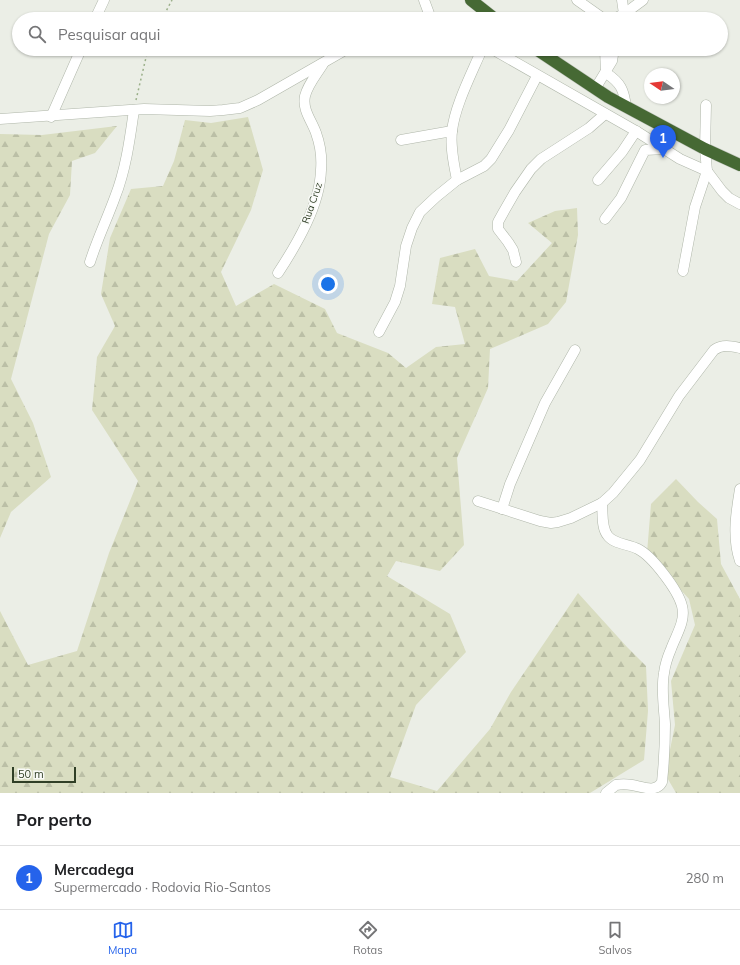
<!DOCTYPE html>
<html lang="pt">
<meta charset="utf-8">
<style>
:root{--surface:#fff;--page:#f2f2f2;--text:#202124;--muted:#757577;--line:#e0e0e0;--accent:#2563eb}
body{margin:0;font-family:Mulish,sans-serif;background:var(--page);color:var(--text)}
.compass{position:absolute;left:644px;top:68px;width:36px;height:36px;border-radius:50%;background:var(--surface);box-shadow:0 1px 3px #0004;rotate:283deg}
.scale{position:absolute;left:12px;bottom:10px;width:64px;box-sizing:border-box;padding-left:4px;border:2px solid #303f26;border-top:0;font-size:11px;line-height:14px;white-space:nowrap;color:#303f26;-webkit-text-stroke:3px #f9faf7;paint-order:stroke}
.you{position:absolute;left:328px;top:284px;width:14px;height:14px;margin:-10px;border:3px solid #fff;border-radius:50%;background:#1a73e8;box-shadow:0 0 0 6px #1a73e833}
.badge{display:grid;place-items:center;width:26px;height:26px;border-radius:50%;background:var(--accent);color:#fff;font-size:13px;font-weight:700}
.pin{position:absolute;translate:-50% -33px;filter:drop-shadow(0 1px 2px #0008)}
.pin::after{content:'';position:absolute;top:21px;width:14px;height:12px;background:inherit;clip-path:polygon(0 0,100% 0,50% 100%)}
.list{margin:0;padding:0;list-style:none}
h2{display:flex;justify-content:space-between;align-items:center;height:52px;margin:0;padding:0 16px;font-size:17px}
h2 small{font-size:13px;font-weight:400;color:var(--muted)}
.list li{display:grid;grid-template-columns:26px 1fr auto;gap:12px;align-items:center;box-sizing:border-box;height:64px;padding:0 16px;border-top:1px solid var(--line)}
.list b{display:block;font-size:15px;white-space:nowrap}
.list p{margin:0;font-size:13px;white-space:nowrap;color:var(--muted)}
.list em{font-size:13px;font-style:normal;color:var(--muted)}
.icon{flex:none;width:22px;height:22px;fill:none;stroke:currentColor;stroke-width:2;stroke-linecap:round;stroke-linejoin:round}
.map{position:relative;flex:none;width:740px;height:793px;overflow:hidden}
.search{position:absolute;background:var(--surface);box-shadow:0 1px 3px #0004;left:12px;right:12px;top:12px;height:44px;display:flex;align-items:center;gap:10px;box-sizing:border-box;padding:0 14px;border-radius:22px;color:var(--muted);font-size:15px}
.sheet{height:116px;background:var(--surface)}
nav{display:flex;justify-content:space-around;align-items:center;box-sizing:border-box;height:56px;border-top:1px solid var(--line);background:var(--surface);font-size:11px;color:var(--muted)}
nav a{display:grid;justify-items:center;gap:2px}
nav .on{color:var(--accent)}
.map>svg:first-child{display:block}
</style>
<div class="map">
<svg width="740" height="793" viewBox="0 0 740 793">
<defs>
<pattern id="forest-firs" width="22" height="20" patternUnits="userSpaceOnUse"><rect width="22" height="20" fill="#d9ddc1"/><path d="M5 1l3.5 6h-7zM16 11l3.5 6h-7z" fill="#bbbfa6"/></pattern>
</defs>
<rect width="100%" height="100%" fill="#ebeee6"/>
<g fill="url(#forest-firs)">
<path d="M248 117 263 170 251 210 221 272 236 306 274 284 325 309 337 333 388 353 406 368 436 347 465 344 455 307 432 304 440 258 475 249 489 276 517 281 552 243 528 223 555 211 577 208 578 235 566 302 548 324 490 349 488 388 457 458 464 545 440 571 396 561 387 576 450 614 466 652 416 705 390 777 437 791 490 729 511 692 578 593 627 647 646 666 648 711 644 760 590 793H0V611L28 665 77 651 109 553 138 481 92 410 97 357 115 326 101 294 110 238 131 189 163 186 174 161 185 120 211 123Z"/>
<path d="M117 126 95 153 72 161 70 195 49 234 11 379 33 423 51 477 11 512 0 538V134L42 135Z"/>
<path d="M676 479 698 502 717 519 721 564 740 599V793H676L665 774 675 725 671 681 695 625 689 599 647 553 651 504Z"/>
</g>
<g fill="none" stroke-linecap="round" stroke-linejoin="round">
<defs>
<g id="minor">
<path d="M424 0 431 19"/>
<path d="M577 0 604 19"/>
<path d="M622 0 624 14"/>
<path d="M95 19 104 0"/>
<path d="M614 19 624 14 643 0"/>
<path d="M492 49 636 131 680 159 707 171 695 207 683 271"/>
<path d="M605 49 606 73C621 83 624 90 626 107"/>
<path d="M595 89 612 61 614 49"/>
<path d="M706 105 705 149 707 171 722 191 729 198 740 204"/>
<path d="M51 117 81 49"/>
<path d="M0 119 144 109 210 111 223 110 240 108 258 100 347 49"/>
<path d="M401 140 452 131"/>
<path d="M457 180C454 165 450 147 452 131 455 105 472 73 482 49"/>
<path d="M598 180 622 152 636 131"/>
<path d="M605 219 621 198 645 150 665 149"/>
<path d="M90 262C97 240 107 219 115 197 126 169 130 138 134 110"/>
<path d="M516 262 513 250 508 242 498 229V222L503 213 515 192 531 169 541 159 589 128 605 114"/>
<path d="M278 273C297 244 320 205 321 170 322 158 320 144 316 133 312 121 302 110 305 96 308 84 317 74 323 64"/>
<path d="M379 332 395 302 400 286 406 246 412 228 420 212 436 197 457 180 484 166 491 159 509 130 537 76"/>
<path d="M740 489C736 513 732 538 740 561"/>
<path d="M478 501 540 521 551 523 558 522 571 518 602 503 613 493 640 460 679 396 714 350C722 344 731 346 740 348"/>
<path d="M602 503C603 513 601 528 608 536 614 544 628 544 638 549 652 556 678 590 682 606 686 621 676 635 671 649 668 656 665 665 664 673 661 689 664 707 665 724 665 744 664 763 662 782 656 793 643 787 632 785 626 784 621 784 616 785L606 793"/>
<path d="M502 509 510 484 545 403 575 350"/>
</g>
<g id="highway">
<path d="M471 0 495 19"/>
<path d="M536 49 608 97 705 149 740 165"/>
</g>
</defs>
<use href="#minor" stroke="#afb6a9" stroke-width="11"/>
<use href="#highway" stroke="#c5c9c2" stroke-width="13"/>
<g stroke="#9aaf89" stroke-width="1.5" stroke-dasharray="2 3" stroke-linecap="butt">
<path d="M162 19 172 0"/>
<path d="M136 100 148 49"/>
</g>
<use href="#minor" stroke="#fff" stroke-width="10"/>
<use href="#highway" stroke="#466934" stroke-width="12"/>
</g>
<g text-anchor="middle" dominant-baseline="central" stroke-width="3" stroke-linejoin="round" paint-order="stroke">
<g font-size="10" fill="#303f26" stroke="#f9faf7">
<text transform="translate(312 203) rotate(-71)">Rua Cruz</text>
</g>
</g>
</svg>
<svg class="compass" viewBox="-18 -18 36 36"><path d="M0-13l5 13h-10z" fill="#e53935"/><path d="M0 13l5-13h-10z" fill="#757577"/></svg>
<div class="scale">50 m</div>
<div class="you"></div>
<div class="pin badge" style="left:663px;top:158px">1</div>
<div class="search"><svg class="icon" aria-label="search" viewBox="0 0 24 24"><circle cx="10" cy="10" r="6"/><path d="M15 15l6 6"/></svg>Pesquisar aqui</div>
</div>
<section class="sheet">
<h2>Por perto<small></small></h2>
<ul class="list">
<li><span class="badge">1</span><div><b>Mercadega</b><p>Supermercado · Rodovia Rio-Santos</p></div><em>280 m</em></li>
</ul>
</section>
<nav>
<a class="on"><svg class="icon" aria-label="map" viewBox="0 0 24 24"><path d="M3 6l6-2 6 2 6-2v14l-6 2-6-2-6 2zM9 4v14M15 6v14"/></svg>Mapa</a>
<a><svg class="icon" aria-label="directions" viewBox="0 0 24 24"><path d="M12 3l9 9-9 9-9-9zM9 14v-3h6M13 9l2 2-2 2"/></svg>Rotas</a>
<a><svg class="icon" aria-label="saved" viewBox="0 0 24 24"><path d="M7 4h10v16l-5-4-5 4z"/></svg>Salvos</a>
</nav>
